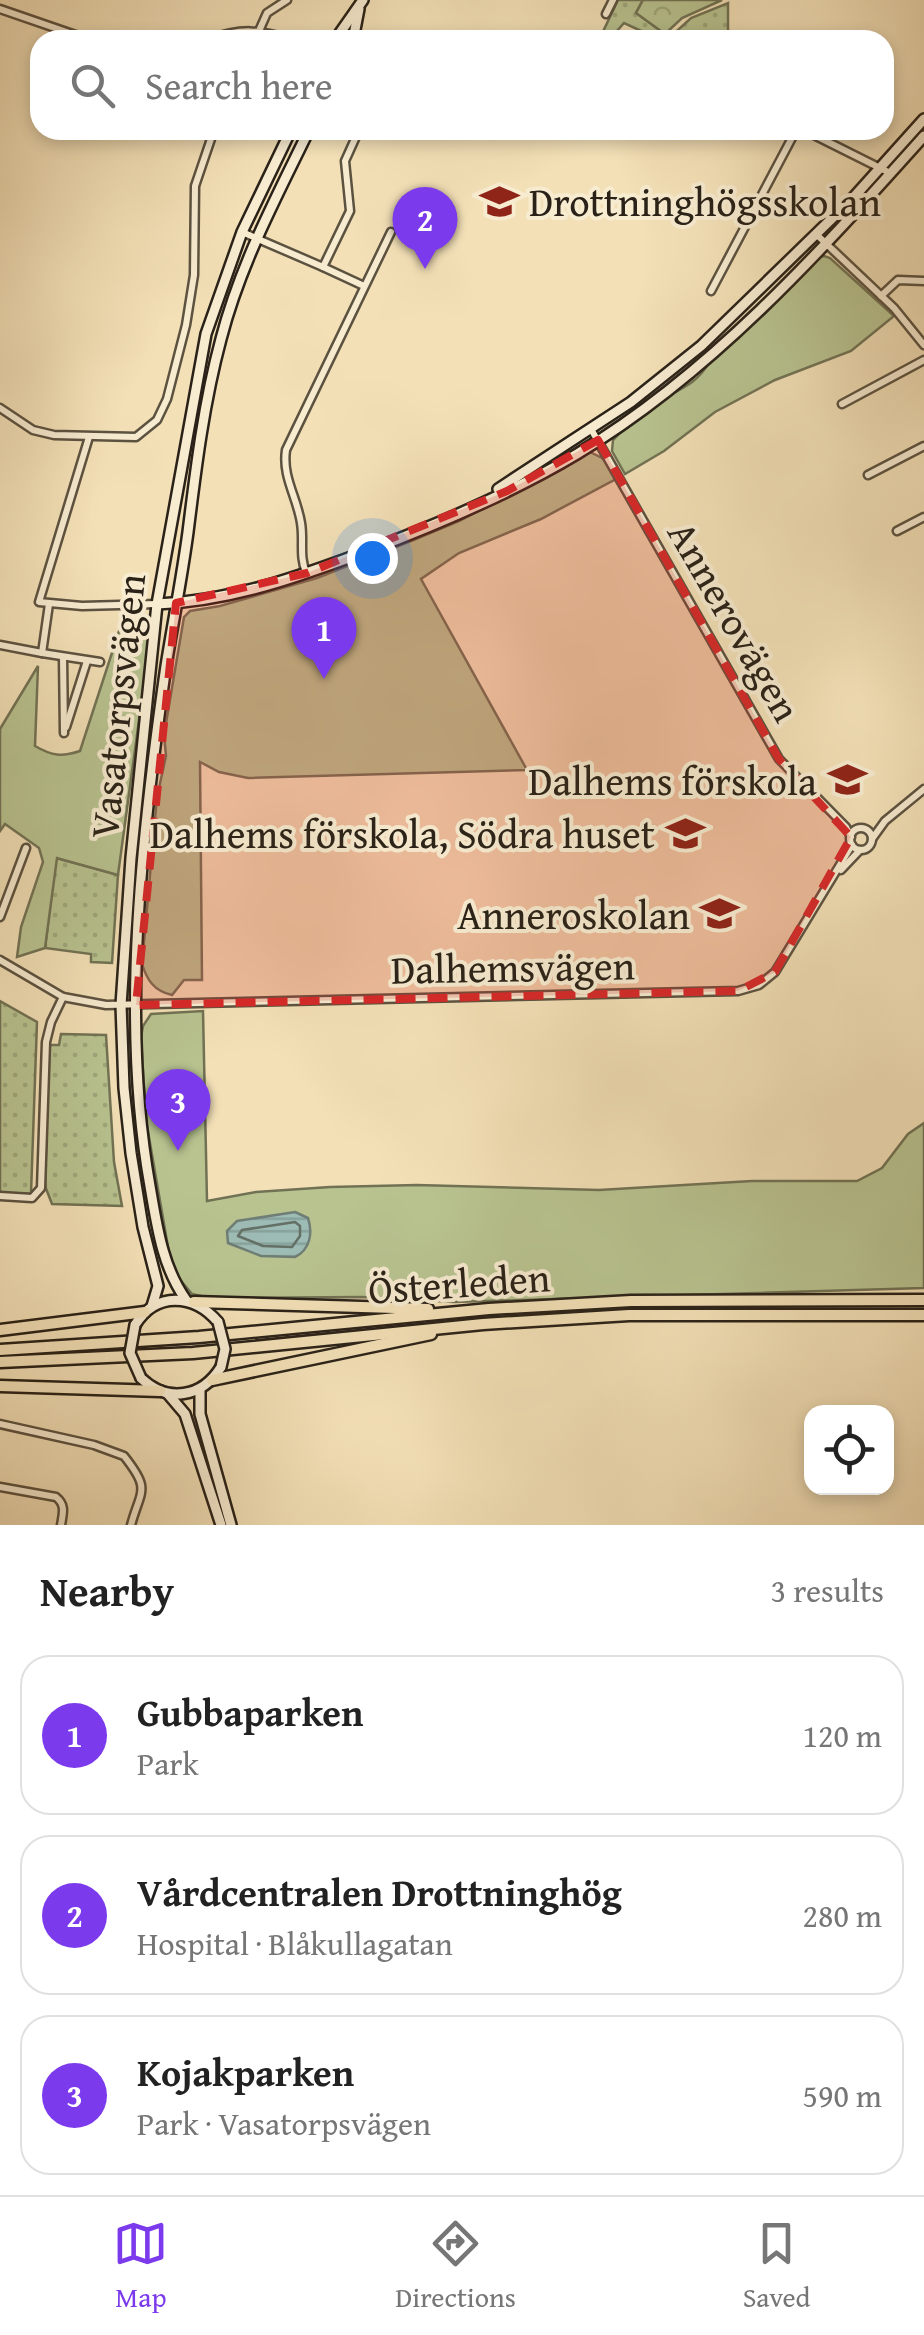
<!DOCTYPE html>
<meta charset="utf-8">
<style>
:root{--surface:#fff;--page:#f6f6f6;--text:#222;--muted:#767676;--line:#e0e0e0;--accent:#7c3aed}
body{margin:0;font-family:"Gentium Book Plus",serif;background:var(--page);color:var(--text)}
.controls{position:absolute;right:30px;bottom:30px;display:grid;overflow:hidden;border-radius:20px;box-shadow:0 5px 15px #0003}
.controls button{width:90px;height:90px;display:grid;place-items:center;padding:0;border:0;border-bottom:2px solid var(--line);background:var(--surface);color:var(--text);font:50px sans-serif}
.you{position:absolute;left:372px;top:558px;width:35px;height:35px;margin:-25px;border:8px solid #fff;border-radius:50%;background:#1a73e8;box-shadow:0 0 0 15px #1a73e833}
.badge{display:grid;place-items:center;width:65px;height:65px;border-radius:50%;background:var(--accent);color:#fff;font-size:32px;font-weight:700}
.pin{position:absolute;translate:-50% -82px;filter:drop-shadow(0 2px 5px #0008)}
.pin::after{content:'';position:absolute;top:52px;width:35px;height:30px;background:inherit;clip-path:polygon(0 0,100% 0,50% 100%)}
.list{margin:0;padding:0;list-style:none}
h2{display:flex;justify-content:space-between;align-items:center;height:130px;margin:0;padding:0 40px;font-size:42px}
h2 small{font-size:32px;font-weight:400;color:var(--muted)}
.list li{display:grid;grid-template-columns:65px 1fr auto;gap:30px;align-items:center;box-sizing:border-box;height:160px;margin:0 20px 20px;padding:0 20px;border:2px solid var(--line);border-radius:30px}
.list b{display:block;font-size:38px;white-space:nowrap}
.list p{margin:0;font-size:32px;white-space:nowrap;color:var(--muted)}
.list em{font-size:32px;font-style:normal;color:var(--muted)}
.icon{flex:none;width:55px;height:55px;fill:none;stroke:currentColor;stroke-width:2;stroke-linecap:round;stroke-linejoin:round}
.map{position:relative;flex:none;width:924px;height:1525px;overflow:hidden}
.search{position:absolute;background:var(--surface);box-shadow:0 5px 15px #0003;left:30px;right:30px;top:30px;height:110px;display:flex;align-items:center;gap:25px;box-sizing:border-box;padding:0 35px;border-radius:30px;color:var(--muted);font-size:38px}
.sheet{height:670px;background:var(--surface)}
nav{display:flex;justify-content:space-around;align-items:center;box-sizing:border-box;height:140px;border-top:2px solid var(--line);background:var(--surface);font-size:28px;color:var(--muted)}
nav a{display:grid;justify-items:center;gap:5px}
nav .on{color:var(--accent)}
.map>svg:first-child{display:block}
</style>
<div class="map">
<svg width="924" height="1525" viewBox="0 0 924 1525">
<defs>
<pattern id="grass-dots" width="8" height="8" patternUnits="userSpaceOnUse" patternTransform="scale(2.5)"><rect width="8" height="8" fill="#b8c390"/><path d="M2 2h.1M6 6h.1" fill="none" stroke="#9ea77b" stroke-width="1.8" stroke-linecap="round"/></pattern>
<pattern id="forest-crowns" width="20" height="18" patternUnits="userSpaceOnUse" patternTransform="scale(2.5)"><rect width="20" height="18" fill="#b8c390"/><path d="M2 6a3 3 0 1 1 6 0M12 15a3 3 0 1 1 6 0" fill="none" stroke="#9ea77b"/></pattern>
<pattern id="water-rules" width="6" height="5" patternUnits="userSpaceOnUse" patternTransform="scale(2.5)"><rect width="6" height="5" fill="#9dbcb5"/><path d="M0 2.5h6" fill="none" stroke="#87a19b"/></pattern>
</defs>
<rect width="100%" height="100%" fill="#f3e0b7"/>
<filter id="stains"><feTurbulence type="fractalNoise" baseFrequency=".002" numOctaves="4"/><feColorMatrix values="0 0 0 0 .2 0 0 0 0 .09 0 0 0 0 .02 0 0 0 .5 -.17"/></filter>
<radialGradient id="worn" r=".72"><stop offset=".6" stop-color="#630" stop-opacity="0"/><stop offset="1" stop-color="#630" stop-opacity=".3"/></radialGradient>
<g fill="url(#grass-dots)" stroke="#717254" stroke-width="2.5">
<path d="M618 0H643L636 13 665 34 661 40 624 23 609 40H599Z"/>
<path d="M728 3V40H667L691 18Z"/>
<path d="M56 858 118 875 112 963 91 962V954L45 948Z"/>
<path d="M0 1001 37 1022 31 1194 0 1193Z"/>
<path d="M61 1034 106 1035 114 1162 122 1206 52 1204 45 1186 49 1045H59Z"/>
</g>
<path fill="url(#forest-crowns)" stroke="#717254" stroke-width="2.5" d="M643 0H722L682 18 665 34 636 13Z"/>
<g fill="#b8c390" stroke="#717254" stroke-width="2.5">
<path d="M824 256 830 258 894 316 851 351 775 380 715 412 664 451 625 474 612 451 613 440C628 425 647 407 666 397 685 387 699 381 710 361L816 257Z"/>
<path d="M590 452 604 459 616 479 541 519 459 553 421 579 527 770 248 778 219 772 200 762 202 980H184L172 995C154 991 147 980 142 964L157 797 166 756 164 735 184 617 190 611 220 606 317 578 411 541 459 521Z"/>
<path d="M138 613 148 616 152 624 118 875 57 858 45 948 17 957 21 927 43 862 39 848 5 824 0 831V729L38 666 35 746C52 756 62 757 80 751L123 619 137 618Z"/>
<path d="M203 1011 207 1201 256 1192 330 1187 417 1185 599 1190 752 1181H857L882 1168 908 1134 924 1123V1288L454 1302 362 1297 210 1298 192 1294 172 1270 146 1120 141 1037 143 1026 151 1014Z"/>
</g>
<path fill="url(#water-rules)" stroke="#6f7e76" stroke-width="2.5" d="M295 1212 308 1218C313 1233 310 1250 295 1257L261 1256 228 1243 227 1231 237 1221Z"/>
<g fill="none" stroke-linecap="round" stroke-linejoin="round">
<path stroke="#646f66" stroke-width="2.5" d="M295 1222 300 1226V1236L292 1247 263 1246 238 1236 242 1230Z"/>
<defs>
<g id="street">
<path d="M0 9 90 40"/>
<path d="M606 14 613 0"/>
<path d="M207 40C243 27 258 30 294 40"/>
<path d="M255 40 267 13 287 0"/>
<path d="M242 232 323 267 350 211 345 161 359 130"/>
<path d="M816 234 894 308 924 345"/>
<path d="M323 267 364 286"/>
<path d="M711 291 794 134 806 131 890 173"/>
<path d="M881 296 898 280 924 281"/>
<path d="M842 404 924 360"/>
<path d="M0 408 33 430 54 435 136 437 157 420 167 399 186 325 194 275 195 186 214 130"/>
<path d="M591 429 779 759 846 827 851 837"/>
<path d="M89 437 39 602 82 606 157 604"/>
<path d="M868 475 924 446"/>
<path d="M897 531 924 517"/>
<path d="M306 572C299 556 304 541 301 523 297 497 282 477 286 450L391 232"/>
<path d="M0 645 42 653 49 604"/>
<path d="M42 653 100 662"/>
<path d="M63 657 64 733"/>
<path d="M66 727 87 661"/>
<circle cx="861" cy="839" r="11"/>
<path d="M872 839 885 821 924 789"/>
<path d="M841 870 860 850"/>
<path d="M0 917 26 848"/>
<path d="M0 960 63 997 106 1005 738 991 759 985 775 972 852 845"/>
<path d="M0 1196 32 1198 41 1188 46 1042 51 1022 63 997"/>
<path d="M0 1424 94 1445 124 1456C151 1490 141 1489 131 1525"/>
<path d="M0 1487 56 1497C66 1505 63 1513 61 1525"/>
</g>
<g id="secondary">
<path d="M335 40 363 0"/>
<path d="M353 40 359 9"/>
<path d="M498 489 631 402 701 346 853 198 924 119"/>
<path d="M157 604C232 601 301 576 370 550 441 523 512 493 577 454 712 373 820 252 924 136"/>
<path d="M186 1300C162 1266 157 1226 150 1186 120 1020 142 832 166 666 173 622 182 577 188 532 196 467 204 402 221 339 240 265 276 198 309 130"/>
<path d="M152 1306 158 1286 143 1227 131 1153 124 1088 121 1005 131 858 157 604 206 334 242 232 291 130"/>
<path d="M135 1325C156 1291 194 1294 218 1322"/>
<path d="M141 1378C167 1403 202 1398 221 1367"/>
<path d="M200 1389V1414L231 1525"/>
<path d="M168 1394 185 1414 221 1525"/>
</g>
<g id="primary">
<path d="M194 1302 428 1309"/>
<path d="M0 1330 145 1312"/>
<path d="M0 1350 199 1337 489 1309 631 1301 924 1300"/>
<path d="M0 1362 193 1353 483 1324 629 1315H924"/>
<path d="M212 1380 431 1334"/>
<path d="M0 1386 160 1391"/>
</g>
</defs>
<use href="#street" stroke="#5c5240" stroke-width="11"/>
<use href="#secondary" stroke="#2a2218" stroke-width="14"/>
<use href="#primary" stroke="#2a2218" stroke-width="15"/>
<use href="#street" stroke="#f7ebd0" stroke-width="6"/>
<use href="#secondary" stroke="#f7ebd0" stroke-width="9"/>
<use href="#primary" stroke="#f3e0b7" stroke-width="10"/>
<defs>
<g id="secondary-bridge">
<path d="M218 1322 225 1349 221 1367"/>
<path d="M135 1325 130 1353 141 1378"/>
</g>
</defs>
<use href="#secondary-bridge" stroke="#2a2218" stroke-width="14" stroke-linecap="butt"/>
<use href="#secondary-bridge" stroke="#f7ebd0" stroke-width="9"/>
</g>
<path fill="#d62828" fill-opacity="0.2" stroke="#d62828" stroke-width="8" stroke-dasharray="20 12" stroke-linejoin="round" d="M598 440 779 759 851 837 775 972 738 991 136 1005 176 603 307 573 507 491Z"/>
<defs>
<symbol id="school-bare" viewBox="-9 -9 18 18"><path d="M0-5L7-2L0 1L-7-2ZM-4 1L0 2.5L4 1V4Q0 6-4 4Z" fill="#8f2418" stroke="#f7ebd0" stroke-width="2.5" paint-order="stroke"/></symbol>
</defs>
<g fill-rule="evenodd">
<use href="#school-bare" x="472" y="174" width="55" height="55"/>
<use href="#school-bare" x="820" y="752" width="55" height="55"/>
<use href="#school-bare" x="658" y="806" width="55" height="55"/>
<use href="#school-bare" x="692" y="886" width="55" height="55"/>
</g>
<g text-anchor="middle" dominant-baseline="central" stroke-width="8" stroke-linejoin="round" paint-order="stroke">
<g font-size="40" fill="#2a2218" stroke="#f7ebd0" text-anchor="end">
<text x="529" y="201" text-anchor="start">Drottninghögsskolan</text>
<text x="817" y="780">Dalhems förskola</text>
<text x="655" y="833">Dalhems förskola, Södra huset</text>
<text x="690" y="914">Anneroskolan</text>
</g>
<g font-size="40" fill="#2a2218" stroke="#f7ebd0">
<text transform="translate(735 621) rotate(60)">Annerovägen</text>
<text transform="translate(117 706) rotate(-84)">Vasatorpsvägen</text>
<text transform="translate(513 967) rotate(-1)">Dalhemsvägen</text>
<text transform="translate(459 1283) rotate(-4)">Österleden</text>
</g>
</g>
<rect width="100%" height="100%" filter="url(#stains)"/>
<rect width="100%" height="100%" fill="url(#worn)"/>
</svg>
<div class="controls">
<button><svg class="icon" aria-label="locate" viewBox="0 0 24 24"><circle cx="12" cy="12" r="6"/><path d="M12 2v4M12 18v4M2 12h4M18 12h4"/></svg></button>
</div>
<div class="you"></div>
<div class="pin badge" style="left:324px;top:679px">1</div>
<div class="pin badge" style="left:425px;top:269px">2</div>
<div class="pin badge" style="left:178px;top:1151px">3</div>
<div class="search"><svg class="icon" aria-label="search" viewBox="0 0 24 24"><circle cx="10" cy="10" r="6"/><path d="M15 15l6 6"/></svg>Search here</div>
</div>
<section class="sheet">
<h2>Nearby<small>3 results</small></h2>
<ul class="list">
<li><span class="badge">1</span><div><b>Gubbaparken</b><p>Park</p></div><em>120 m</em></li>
<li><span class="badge">2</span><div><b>Vårdcentralen Drottninghög</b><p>Hospital · Blåkullagatan</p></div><em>280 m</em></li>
<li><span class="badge">3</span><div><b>Kojakparken</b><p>Park · Vasatorpsvägen</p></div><em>590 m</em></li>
</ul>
</section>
<nav>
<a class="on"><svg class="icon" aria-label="map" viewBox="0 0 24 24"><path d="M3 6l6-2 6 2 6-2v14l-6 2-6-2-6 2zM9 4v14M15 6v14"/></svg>Map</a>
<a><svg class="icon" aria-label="directions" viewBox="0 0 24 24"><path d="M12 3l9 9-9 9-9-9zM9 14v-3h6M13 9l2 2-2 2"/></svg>Directions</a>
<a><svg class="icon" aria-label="saved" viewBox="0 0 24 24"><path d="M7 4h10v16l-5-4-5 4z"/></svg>Saved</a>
</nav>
